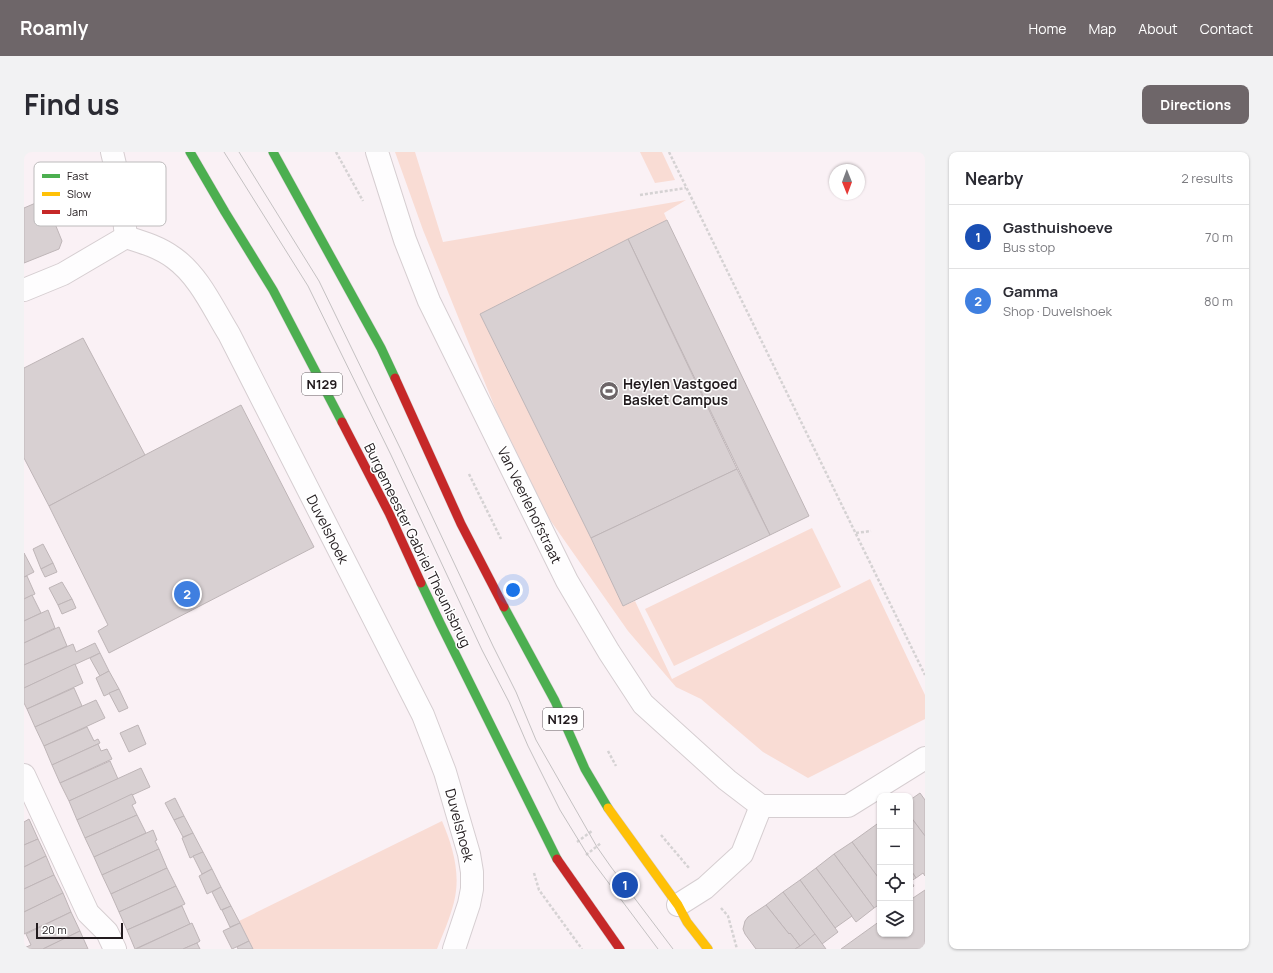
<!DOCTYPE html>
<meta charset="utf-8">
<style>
:root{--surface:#fff;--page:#f2f2f3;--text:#2b2b33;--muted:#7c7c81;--line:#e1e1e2;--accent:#6e6669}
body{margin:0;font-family:Manrope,sans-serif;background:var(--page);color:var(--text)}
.controls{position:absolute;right:12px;bottom:12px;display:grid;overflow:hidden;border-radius:8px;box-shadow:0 1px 3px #0004}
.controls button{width:36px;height:36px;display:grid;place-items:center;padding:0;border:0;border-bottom:1px solid var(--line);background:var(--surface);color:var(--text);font:20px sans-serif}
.compass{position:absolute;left:805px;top:12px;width:36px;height:36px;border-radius:50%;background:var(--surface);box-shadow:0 1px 3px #0004;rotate:179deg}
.scale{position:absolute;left:12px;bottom:10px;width:87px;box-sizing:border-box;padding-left:4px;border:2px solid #221b1e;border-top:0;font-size:11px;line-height:14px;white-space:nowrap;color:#221b1e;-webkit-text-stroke:3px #fff;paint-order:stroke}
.you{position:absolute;left:489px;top:438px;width:14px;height:14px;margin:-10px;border:3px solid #fff;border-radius:50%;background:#1a73e8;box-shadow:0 0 0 6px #1a73e833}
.badge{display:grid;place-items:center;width:26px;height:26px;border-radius:50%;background:var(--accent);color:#fff;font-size:13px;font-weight:700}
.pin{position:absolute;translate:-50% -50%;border:2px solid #fff;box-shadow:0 1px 4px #0006}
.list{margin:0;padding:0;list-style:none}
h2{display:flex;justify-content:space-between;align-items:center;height:52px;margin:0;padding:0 16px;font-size:17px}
h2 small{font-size:13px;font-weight:400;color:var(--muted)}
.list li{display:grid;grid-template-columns:26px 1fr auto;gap:12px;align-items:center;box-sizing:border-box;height:64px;padding:0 16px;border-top:1px solid var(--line)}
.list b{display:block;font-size:15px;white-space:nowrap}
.list p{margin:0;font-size:13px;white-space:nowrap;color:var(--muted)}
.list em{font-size:13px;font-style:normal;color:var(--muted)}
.icon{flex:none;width:22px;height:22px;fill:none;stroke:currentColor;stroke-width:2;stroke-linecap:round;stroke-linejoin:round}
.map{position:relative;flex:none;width:901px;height:797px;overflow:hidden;border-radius:8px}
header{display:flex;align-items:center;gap:24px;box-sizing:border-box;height:56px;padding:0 20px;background:var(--accent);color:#fff}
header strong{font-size:19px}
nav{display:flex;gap:22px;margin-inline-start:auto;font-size:14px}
.intro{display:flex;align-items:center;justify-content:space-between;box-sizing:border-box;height:96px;padding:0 24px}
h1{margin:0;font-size:28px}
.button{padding:10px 18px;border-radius:8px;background:var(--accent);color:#fff;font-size:14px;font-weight:700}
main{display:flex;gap:24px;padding:0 24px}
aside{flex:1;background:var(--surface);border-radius:8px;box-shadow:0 1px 3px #0004}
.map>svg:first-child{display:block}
</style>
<header>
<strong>Roamly</strong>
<nav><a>Home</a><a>Map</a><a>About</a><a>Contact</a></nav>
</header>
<div class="intro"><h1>Find us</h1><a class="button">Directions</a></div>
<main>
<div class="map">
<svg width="901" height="797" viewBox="0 0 901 797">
<rect width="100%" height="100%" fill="#faf1f5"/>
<g fill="#f9dcd4">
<path d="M371 0H391L419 90 662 48 640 61 643 68 604 87 456 162 567 386 599 454 611 449 648 527 846 427 901 543V567L784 626 739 600 677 547 652 535 604 479 517 355 472 258 441 182 399 78Z"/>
<path d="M616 0H638L651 28 631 31Z"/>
<path d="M788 376 817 435 650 514 621 457Z"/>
<path d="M418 669C429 695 437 722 430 750 426 766 419 782 413 797H229L215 769Z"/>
</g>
<g fill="#d8d0d2" stroke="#beb5b7">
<path d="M21 47 38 89 35 97 0 111V56Z"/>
<path d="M643 68 785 364 746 383 604 87Z"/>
<path d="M604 87 713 317 567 386 456 162Z"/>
<path d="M59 186 121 303 25 354 0 306V216Z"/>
<path d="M217 253 290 395 85 501 74 479 84 473 25 354 121 303Z"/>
<path d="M713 317 746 383 599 454 567 386Z"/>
<path d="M19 392 29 411 17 417 9 397Z"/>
<path d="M0 401 10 420 0 425Z"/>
<path d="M29 411 33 420 21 425 17 417Z"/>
<path d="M3 424 11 442 0 447V425Z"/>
<path d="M38 430 48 447 34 453 25 436Z"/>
<path d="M8 443 17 461 0 469V447Z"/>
<path d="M48 447 52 456 38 462 34 453Z"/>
<path d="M24 458 31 476 0 491V469Z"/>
<path d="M35 475 43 494 0 513V491Z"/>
<path d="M71 491 76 501 0 536V513L49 492 52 500Z"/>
<path d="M76 501 85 519 76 524 66 506Z"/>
<path d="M51 512 59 531 3 557 0 551V536Z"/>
<path d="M85 519 95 537 80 544 72 526Z"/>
<path d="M50 536 58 554 11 575 3 557Z"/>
<path d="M95 537 104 556 95 560 85 541Z"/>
<path d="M72 548 81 566 20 594 11 575Z"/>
<path d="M114 573 122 592 105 600 96 581Z"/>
<path d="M63 575 70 589 74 587 76 591 28 613 20 594Z"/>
<path d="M74 592 77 599 83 597 88 607 36 631 28 613Z"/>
<path d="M86 609 94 627 45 649 36 631Z"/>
<path d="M117 616 126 635 53 668 45 649Z"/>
<path d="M896 641 901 648V684L886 664V648Z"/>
<path d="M108 642 112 651 108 653 113 663 61 686 53 668Z"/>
<path d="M151 646 160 664 150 668 141 651Z"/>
<path d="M113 663 122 681 70 705 61 686Z"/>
<path d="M160 664 169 681 159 685 150 668Z"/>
<path d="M886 664 901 684V724L899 721 892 726 886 717Z"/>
<path d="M5 667 14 687 0 693V670Z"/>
<path d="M853 672 856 676V728L828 690Z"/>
<path d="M129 678 133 688 131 689 135 697 78 723 70 705Z"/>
<path d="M169 681 179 700 166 706 158 686Z"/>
<path d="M14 687 22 704 0 715V693Z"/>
<path d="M828 690 856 728V752L850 756 810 702Z"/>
<path d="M135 697 143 716 87 742 78 723Z"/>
<path d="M179 700 188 717 178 722 169 704Z"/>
<path d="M810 702 850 756 832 770 792 716Z"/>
<path d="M22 704 30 723 0 737V715Z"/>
<path d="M143 716 152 734 95 760 87 742Z"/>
<path d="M792 716 828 764 811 776 776 728Z"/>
<path d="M188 717 197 735 183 742 175 724Z"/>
<path d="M886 717 892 726 887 729 890 734 886 737Z"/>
<path d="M30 723 39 741 0 760V737Z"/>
<path d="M776 728 814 780 798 792 759 740Z"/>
<path d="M152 734 161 752 103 778 95 760Z"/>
<path d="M197 735 207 754 197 758 188 740Z"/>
<path d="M901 738V797H817L856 769V782H886V748Z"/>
<path d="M759 740 791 782 776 794 766 781 765 782 742 753Z"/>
<path d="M39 741 47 760 0 782V760Z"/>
<path d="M742 753 765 782 766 781 776 794 771 797H732L721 782 719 777 721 769 724 765Z"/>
<path d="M158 754 166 772 111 797 103 778Z"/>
<path d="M207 754 216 771 206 775 198 758Z"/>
<path d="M47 760 56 779 19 797H0V796L7 793 2 782Z"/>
<path d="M168 771 176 789 173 791 159 797H112Z"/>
<path d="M216 771 225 789 208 797 199 779Z"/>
<path d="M56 779 64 797H19Z"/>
<path d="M791 782 802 797H771L776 794Z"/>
<path d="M225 789 229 797H214L213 795Z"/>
<path d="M173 791 176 797H159Z"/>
</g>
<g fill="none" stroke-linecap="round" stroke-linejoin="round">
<defs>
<g id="street">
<path d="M88 0 97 38 102 85"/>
<path d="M353 0 381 88 405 149 543 429 585 500 619 552 703 628 737 654"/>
<path d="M102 85C118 90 135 95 150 106 175 124 189 156 205 182L399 563 421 620 445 702 448 720V737L445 752 430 797"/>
<path d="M0 138 39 122 102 85"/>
<path d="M0 623 64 761 83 780 91 797"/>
<path d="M737 654H824L901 606"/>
<path d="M654 753 681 736 718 702 737 654"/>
</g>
<g id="fast">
<path d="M166 0 201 60 249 138 318 270"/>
<path d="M249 0 357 196 371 226"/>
<path d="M397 431 416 471 533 707"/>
<path d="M480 455 531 549 561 617 584 656"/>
</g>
<path id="slow" d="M584 656 654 753 663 770 684 797"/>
<g id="jam">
<path d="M371 226 437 372 480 455"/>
<path d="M318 270 365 361 397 431"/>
<path d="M533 707 596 797"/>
</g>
</defs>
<use href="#street" stroke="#d6ced1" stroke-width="24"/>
<use href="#fast" stroke="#d6ced1" stroke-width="10"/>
<use href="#slow" stroke="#d6ced1" stroke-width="10"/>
<use href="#jam" stroke="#d6ced1" stroke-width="10"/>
<g stroke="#d5d2d3" stroke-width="2.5" stroke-dasharray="3 2" stroke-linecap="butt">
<path d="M312 0 339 49"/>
<path d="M645 0 901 523"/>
<path d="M616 43 662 36"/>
<path d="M445 322 477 387"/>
<path d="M832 381 847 379"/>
<path d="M584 599 592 614"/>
<path d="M637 683 665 716"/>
<path d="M553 690 568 679"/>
<path d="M562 703 577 691"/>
<path d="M510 721 515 738 558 797"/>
<path d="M697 756 704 764 713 797"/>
</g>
<use href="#street" stroke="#fefdfe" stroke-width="22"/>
<use href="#fast" stroke="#4caf50" stroke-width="9"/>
<use href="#slow" stroke="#ffc107" stroke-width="9"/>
<use href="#jam" stroke="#c62828" stroke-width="9"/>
<g stroke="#c4c1c2" stroke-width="1">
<path d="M200 0 284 134 367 303 458 498 485 550 504 594 536 658 563 702 634 797"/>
<path d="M215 0 295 129 377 298 469 494 492 540 512 588 573 695 587 715 649 797"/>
</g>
</g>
<defs>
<symbol id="stadium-disc" viewBox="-11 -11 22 22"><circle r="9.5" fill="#6e6669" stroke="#fff"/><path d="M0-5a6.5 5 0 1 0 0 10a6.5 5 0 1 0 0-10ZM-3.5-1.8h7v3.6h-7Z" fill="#fff"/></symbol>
</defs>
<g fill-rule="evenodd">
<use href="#stadium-disc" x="574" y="228" width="22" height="22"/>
</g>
<g text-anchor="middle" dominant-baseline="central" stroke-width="3" stroke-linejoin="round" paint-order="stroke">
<g fill="#fff" stroke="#645f62" stroke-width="1">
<rect x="278" y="221" width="40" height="22" rx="3"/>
<rect x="519" y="556" width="40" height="22" rx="3"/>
</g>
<g font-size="13" font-weight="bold" fill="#221b1e">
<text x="298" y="232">N129</text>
<text x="539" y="567">N129</text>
</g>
<g font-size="14" font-weight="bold" fill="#221b1e" stroke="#fff" text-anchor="start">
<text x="599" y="231">Heylen Vastgoed<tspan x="599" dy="16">Basket Campus</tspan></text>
</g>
<g font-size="14" fill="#221b1e" stroke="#fff">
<text transform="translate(506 353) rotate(64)">Van Veerlehofstraat</text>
<text transform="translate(304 377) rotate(63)">Duvelshoek</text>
<text transform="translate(394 393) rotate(64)">Burgemeester Gabriel Theunisbrug</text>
<text transform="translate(436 673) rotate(75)">Duvelshoek</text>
</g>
</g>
<rect x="10" y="10" width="132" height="64" rx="6" fill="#fff" stroke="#bdbbbc" stroke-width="1"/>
<rect x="18" y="22" width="18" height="4" fill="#4caf50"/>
<rect x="18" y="40" width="18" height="4" fill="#ffc107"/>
<rect x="18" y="58" width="18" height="4" fill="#c62828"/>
<g font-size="11" fill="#221b1e">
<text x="43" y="28">Fast</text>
<text x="43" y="46">Slow</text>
<text x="43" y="64">Jam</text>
</g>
</svg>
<div class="controls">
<button>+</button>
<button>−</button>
<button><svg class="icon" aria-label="locate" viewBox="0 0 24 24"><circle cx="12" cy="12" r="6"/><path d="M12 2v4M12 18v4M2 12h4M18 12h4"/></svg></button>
<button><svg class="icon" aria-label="layers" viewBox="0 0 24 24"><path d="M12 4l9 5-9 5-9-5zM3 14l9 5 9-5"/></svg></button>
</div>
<svg class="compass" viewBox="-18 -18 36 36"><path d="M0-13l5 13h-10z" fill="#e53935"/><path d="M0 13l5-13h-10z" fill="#7c7c81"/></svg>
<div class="scale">20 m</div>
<div class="you"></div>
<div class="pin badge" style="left:601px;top:733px;background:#1a4fb4">1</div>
<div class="pin badge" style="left:163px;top:442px;background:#3f7fe0">2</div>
</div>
<aside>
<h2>Nearby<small>2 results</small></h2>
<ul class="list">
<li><span class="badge" style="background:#1a4fb4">1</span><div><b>Gasthuishoeve</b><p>Bus stop</p></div><em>70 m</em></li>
<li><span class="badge" style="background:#3f7fe0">2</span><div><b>Gamma</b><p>Shop · Duvelshoek</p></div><em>80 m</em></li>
</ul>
</aside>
</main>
